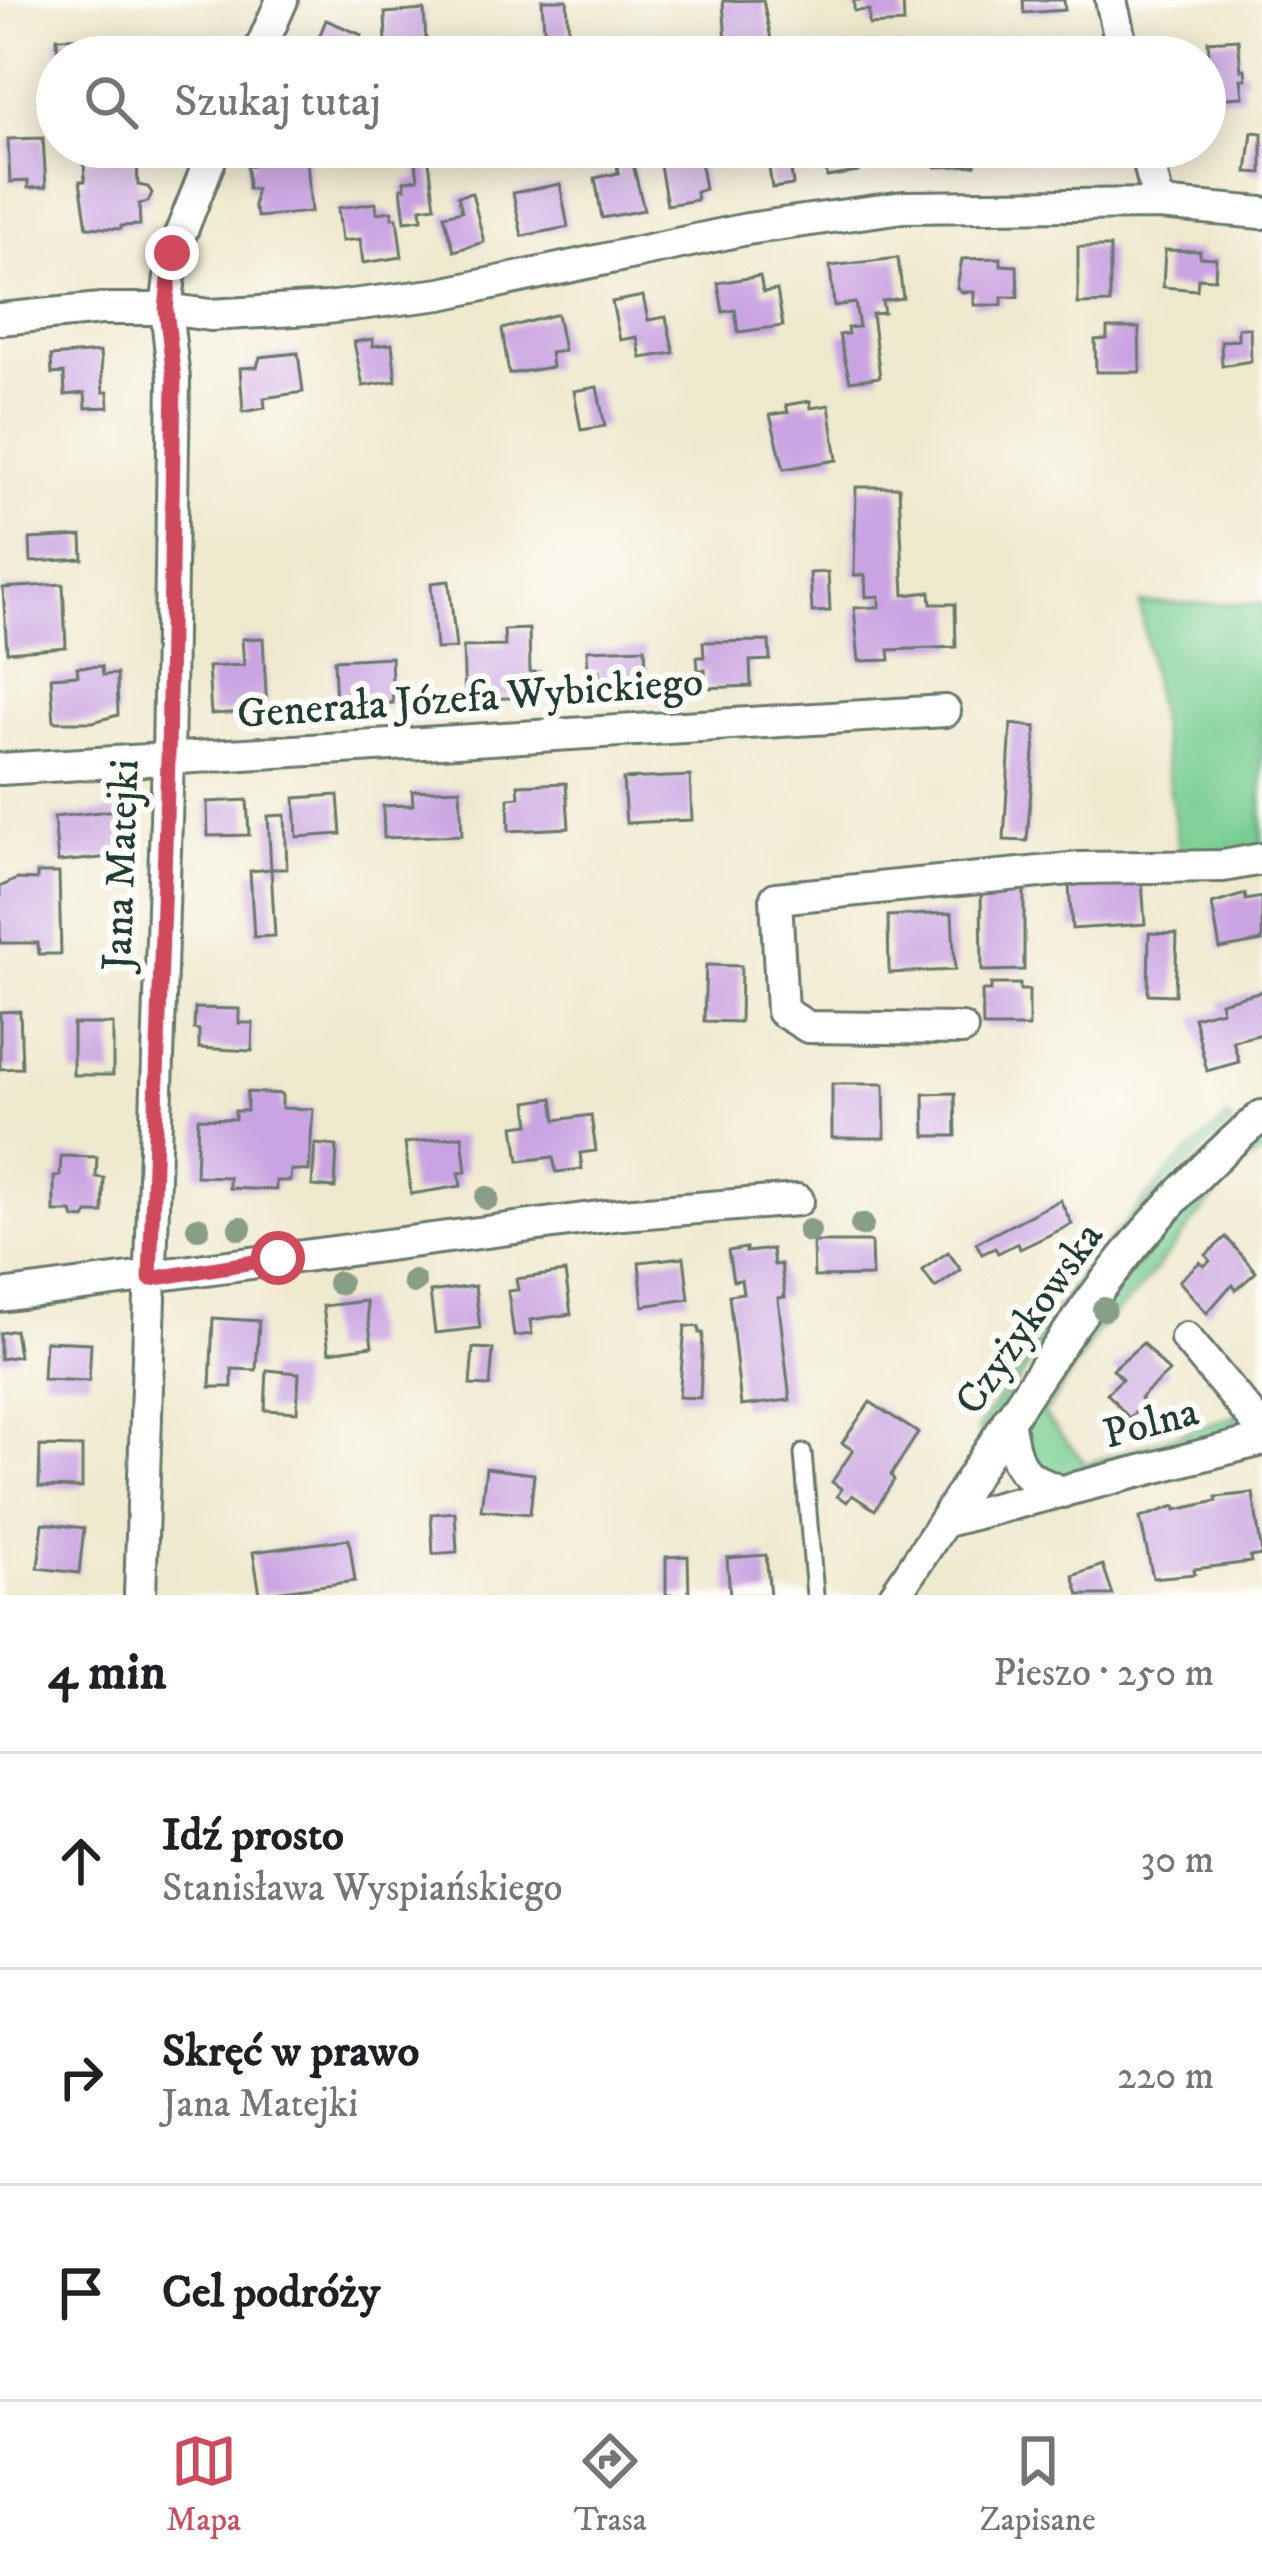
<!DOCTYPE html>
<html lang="pl">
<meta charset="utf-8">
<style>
:root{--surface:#fff;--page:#f6f6f6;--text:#202124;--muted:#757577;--line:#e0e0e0;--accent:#d1495b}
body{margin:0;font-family:"IM FELL DW Pica",serif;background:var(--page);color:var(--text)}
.stop{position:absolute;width:36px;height:36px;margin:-27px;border:9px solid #d1495b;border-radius:50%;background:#fff}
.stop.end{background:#d1495b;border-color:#fff;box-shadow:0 3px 12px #0008}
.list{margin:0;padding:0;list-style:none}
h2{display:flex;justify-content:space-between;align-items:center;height:156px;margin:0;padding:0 48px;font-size:51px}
h2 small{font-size:39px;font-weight:400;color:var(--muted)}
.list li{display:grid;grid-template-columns:78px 1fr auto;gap:36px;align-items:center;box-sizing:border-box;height:216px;padding:0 48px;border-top:3px solid var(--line)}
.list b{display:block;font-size:45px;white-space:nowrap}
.list p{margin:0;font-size:39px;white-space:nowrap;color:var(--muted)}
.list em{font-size:39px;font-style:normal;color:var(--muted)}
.icon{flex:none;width:66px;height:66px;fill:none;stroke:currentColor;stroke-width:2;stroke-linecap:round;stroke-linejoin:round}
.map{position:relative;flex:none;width:1262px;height:1595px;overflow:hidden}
.search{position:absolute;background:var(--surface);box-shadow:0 6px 30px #0003;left:36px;right:36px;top:36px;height:132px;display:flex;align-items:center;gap:30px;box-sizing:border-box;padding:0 42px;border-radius:66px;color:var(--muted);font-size:45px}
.sheet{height:804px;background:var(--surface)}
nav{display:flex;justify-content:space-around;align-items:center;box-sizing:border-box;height:168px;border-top:3px solid var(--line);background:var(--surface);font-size:33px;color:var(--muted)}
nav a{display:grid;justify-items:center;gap:6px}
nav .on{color:var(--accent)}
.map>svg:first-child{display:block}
</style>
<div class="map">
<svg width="1262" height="1595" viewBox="0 0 1262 1595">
<rect width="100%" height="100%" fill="#fdfcf7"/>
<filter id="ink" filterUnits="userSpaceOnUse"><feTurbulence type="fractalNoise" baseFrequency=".00833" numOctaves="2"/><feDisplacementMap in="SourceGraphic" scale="24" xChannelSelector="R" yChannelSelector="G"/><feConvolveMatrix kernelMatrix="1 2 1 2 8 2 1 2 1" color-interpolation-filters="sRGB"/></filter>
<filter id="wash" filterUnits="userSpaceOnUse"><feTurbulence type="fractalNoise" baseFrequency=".004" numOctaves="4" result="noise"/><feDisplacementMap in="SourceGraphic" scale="48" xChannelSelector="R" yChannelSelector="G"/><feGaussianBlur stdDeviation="2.7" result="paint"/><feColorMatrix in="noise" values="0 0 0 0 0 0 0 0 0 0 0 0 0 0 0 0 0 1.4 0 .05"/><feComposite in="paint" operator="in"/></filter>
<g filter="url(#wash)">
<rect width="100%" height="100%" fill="#efe9ce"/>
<g fill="#78ce92" stroke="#4c8663" stroke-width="3">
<path d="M1140 603 1262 604V846L1227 854H1180Z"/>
<path d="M1227 1118 1232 1124 1162 1188 1108 1251H1100L1174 1166Z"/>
<path d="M1262 1135V1154L1243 1165 1216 1194 1137 1292 1098 1331 1044 1415 1086 1464 1238 1415 1237 1433 1056 1477 1031 1461 1023 1424 1118 1287 1191 1200Z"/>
<path d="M1083 1271 1086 1280 985 1431 979 1434 978 1428Z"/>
</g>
<g id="blocks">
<g fill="#caa4e2">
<path d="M542 0H567L570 57H546Z"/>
<path d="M763 0 771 39 726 42 723 1Z"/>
<path d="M854 0H903L904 23 869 25V10L854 11Z"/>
<path d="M1023 0H1064L1065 10 1024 13Z"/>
<path d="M424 10 426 41 386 44 385 13Z"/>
<path d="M326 20 362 35 353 57H311Z"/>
<path d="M101 37 102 54 58 57 57 38Z"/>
<path d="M1073 38 1075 57H1007V54L1043 50 1044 40Z"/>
<path d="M1238 39 1241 70 1245 69 1246 79H1241L1243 97 1212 99 1211 87H1205V57L1193 54 1209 52 1208 41Z"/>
<path d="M1252 132 1262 133V173L1247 172Z"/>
<path d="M43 138 46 187 28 188V181L10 182 8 139Z"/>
<path d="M92 147H127V158H137L138 185 148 187 152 193 148 202 139 204 140 225 121 226V229L87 227 80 181H85L84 161 93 160Z"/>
<path d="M306 147 311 212 258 217 254 207 256 189H248L247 166 254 165 253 148Z"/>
<path d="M414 147H427L435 206 421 208 422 219 405 221 401 188H405L404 181 418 179Z"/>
<path d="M746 147H788L793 185 772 188 768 161 748 164Z"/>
<path d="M824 147H855L858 172 827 177Z"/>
<path d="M935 147H974L975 165 936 167Z"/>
<path d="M676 152V157L699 154 705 189 696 192 697 200 667 205 658 154Z"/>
<path d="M632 160 644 210 602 218 595 178 618 173 617 163Z"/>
<path d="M560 184 568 227 522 236 513 193Z"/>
<path d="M472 193 484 242 454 251 444 215 462 211 458 196Z"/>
<path d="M376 203 377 213 392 211V218H397L402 257 363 263 360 239 342 241 338 208Z"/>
<path d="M1078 247H1110V303L1078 304Z"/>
<path d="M1165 250 1200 251V257L1216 258 1215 279 1198 278 1197 290 1163 287Z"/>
<path d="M898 258 903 298 882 301 884 313 872 314 880 377 850 381 839 335 848 334 847 328 859 327 855 303 834 306 830 266Z"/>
<path d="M1001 258V265L1017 266 1018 297H1002V305H974V292H962L957 288 962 259Z"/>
<path d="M760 276 763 292 777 290 783 326 738 332 735 310 723 312 718 283Z"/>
<path d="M643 296 648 320 666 317 674 353 641 358 637 337 620 340 612 302Z"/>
<path d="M557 314 564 351 550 353 552 367 509 374 502 329Z"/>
<path d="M1107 328H1139L1140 372H1096L1095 340 1107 339Z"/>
<path d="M1238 328H1250L1251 361 1222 366 1221 341 1238 340Z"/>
<path d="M373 339V346L392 344 396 381 363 386 354 342Z"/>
<path d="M100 352 103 392H108L109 407 86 408 85 393 65 395 64 373 52 374 51 356Z"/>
<path d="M298 353 303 392 264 398 265 408 243 412 240 368 257 367 260 357Z"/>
<path d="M597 387 605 426 581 430 574 391Z"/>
<path d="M810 401 811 408 829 405 837 460 784 469 770 415 788 412 786 405Z"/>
<path d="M856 487H899L904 595 930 592 931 604H955L956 647 889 650 890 660 859 661 854 608 879 607V596L866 597 865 575H854Z"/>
<path d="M82 536 83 559 31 562 30 539Z"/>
<path d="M828 572 830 611 812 612 810 573Z"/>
<path d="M449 581 456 648 436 649 431 583Z"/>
<path d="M63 584 66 647 7 652 3 588Z"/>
<path d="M529 629 530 672H541L542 689H531V697L465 700 463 647 505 646 504 630Z"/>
<path d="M263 638 267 711 211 714 208 667 244 665 242 639Z"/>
<path d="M769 641 770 660 750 661 751 686 706 688 705 670H698L697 657H704L703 642Z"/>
<path d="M645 648 647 689 601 692 599 671 588 672 587 650Z"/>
<path d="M391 657 393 703 336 706 334 660Z"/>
<path d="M102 666 103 675 117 674 118 715 93 722H54L51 677 78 675 77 667Z"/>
<path d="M1011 724 1036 727 1027 841 1004 840Z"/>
<path d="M690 776 692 820 626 823 623 779Z"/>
<path d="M566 783 569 828 509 831 508 798 519 797 518 785Z"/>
<path d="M460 789 462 835 384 838 383 806 413 805 412 791Z"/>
<path d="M338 795 341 834 297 837 295 798Z"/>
<path d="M247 800 249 835 208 836 207 802Z"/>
<path d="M118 810 123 856 58 862 54 817Z"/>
<path d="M285 815 287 869H271L268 816Z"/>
<path d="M271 869 275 936 254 937 250 871Z"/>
<path d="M37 873H59L61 954H39L38 943H0V887L17 879 37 880Z"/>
<path d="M1142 881 1145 924 1072 929 1069 885Z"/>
<path d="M981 888H1024V970L982 971Z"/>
<path d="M1245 894 1246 900 1262 897V941L1220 949 1212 904Z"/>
<path d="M952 913 955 970 889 973 888 916Z"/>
<path d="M1149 933 1177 934 1175 995 1148 994Z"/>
<path d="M706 965 741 966 740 1022 704 1021Z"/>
<path d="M991 984H1020V990H1029V1027H983L982 991H991Z"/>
<path d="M1262 991V1034L1233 1041 1239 1062 1207 1071 1194 1017 1222 1010 1220 1002Z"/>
<path d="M195 1008 239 1009V1023H253L252 1051 199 1048V1030L194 1029Z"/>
<path d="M20 1011 22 1068 0 1069V1012Z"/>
<rect x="73" y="1024" width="40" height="51"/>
<path d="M832 1084H884L885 1138H832Z"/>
<path d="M247 1092 282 1094V1108L313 1109 309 1171 291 1170 290 1181H276V1190L229 1188V1177L196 1176 198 1118 235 1119V1111H247Z"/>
<path d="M955 1093 956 1136H925L924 1094Z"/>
<path d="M553 1098 556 1120 591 1115 596 1151 580 1153 582 1169 556 1172 553 1157 519 1161 514 1126 530 1124 527 1102Z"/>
<path d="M462 1136 466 1172 459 1173 461 1186 411 1194 405 1143Z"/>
<path d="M315 1144 337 1146 335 1188 312 1186Z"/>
<path d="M61 1156 97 1157 96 1177 104 1178 103 1213H88L85 1219 74 1218 72 1212H54V1177L60 1176Z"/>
<path d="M1060 1200 1072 1224 1020 1249 1018 1243 998 1253 995 1248 982 1254 976 1243Z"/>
<path d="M1226 1237 1256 1272 1236 1290 1233 1285 1226 1291 1207 1313 1179 1281 1200 1262 1204 1266 1210 1261 1206 1255Z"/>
<path d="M813 1242H871L872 1276 814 1277Z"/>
<path d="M746 1248V1252L772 1249 774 1265 781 1264 785 1297 778 1298 790 1400 741 1406 729 1295 743 1293 741 1280 733 1281 728 1251Z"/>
<path d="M948 1252 961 1270 935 1288 922 1270Z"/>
<path d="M684 1257 689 1299 643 1306 639 1262Z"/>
<path d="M565 1272 571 1314 530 1320 532 1334 514 1336 508 1291 518 1290 516 1279Z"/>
<path d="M475 1286 480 1328 435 1333 430 1292Z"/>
<path d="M366 1301 372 1346 329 1352 323 1306Z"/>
<path d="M213 1318 259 1321 256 1370 232 1369V1387H210Z"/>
<path d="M685 1326 699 1327V1333H703L700 1398 679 1397Z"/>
<path d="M15 1330 19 1356 0 1359V1333Z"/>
<path d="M45 1341 91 1343 89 1381 43 1379Z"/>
<path d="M1143 1343 1169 1372 1140 1398 1145 1404 1129 1418 1107 1393 1122 1379 1113 1369Z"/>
<path d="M473 1348 493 1349 490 1386 470 1385Z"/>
<path d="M267 1370 299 1373 297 1412 265 1410Z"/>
<path d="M870 1402 918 1433 891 1475 894 1480 875 1510 852 1495 847 1502 837 1496 842 1489 832 1482 853 1450 842 1443Z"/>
<path d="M40 1446 82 1447V1488L39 1487Z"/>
<path d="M486 1468 534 1474 530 1514 481 1510Z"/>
<path d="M1253 1493 1262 1555 1250 1557 1251 1562 1194 1569 1195 1574 1153 1578 1140 1518 1175 1506 1176 1510 1217 1501 1216 1497Z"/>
<path d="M455 1512 457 1552 433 1554 431 1514Z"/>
<path d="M43 1523 84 1528 79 1573 38 1568Z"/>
<path d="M349 1539 355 1581 260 1594 253 1552Z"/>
<path d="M766 1555 770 1595H730L727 1558Z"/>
<path d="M688 1556 689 1595H666V1557Z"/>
<path d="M1103 1565 1113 1595H1079L1073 1576Z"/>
</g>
</g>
</g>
<g filter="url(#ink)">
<use href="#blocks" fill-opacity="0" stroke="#68796a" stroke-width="3"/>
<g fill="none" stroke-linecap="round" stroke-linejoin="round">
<defs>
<path id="lane" d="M803 1453 815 1595"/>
<g id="street">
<path d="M1111 0 1124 57"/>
<path d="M257 57 282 0"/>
<path d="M1145 147 1159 204"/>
<path d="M0 319 101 309H166L210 315 327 308 441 294 747 229 903 207 1159 204 1262 213"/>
<path d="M0 769 945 711"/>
<path d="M962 1029 808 1027 782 1011 776 898 1080 868 1223 866 1262 859"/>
<path d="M0 1296 622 1214 798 1200"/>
<path d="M1186 1338 1257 1423 1262 1438"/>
<path d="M1008 1420C1016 1466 1017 1475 1062 1492"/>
<path d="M946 1521 1262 1440"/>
<path d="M140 1595 168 760 174 379 166 309 173 253 215 147"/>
<path d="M895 1595C1009 1428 1103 1246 1262 1116"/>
</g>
</defs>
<use href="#lane" stroke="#68796a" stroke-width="21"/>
<use href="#street" stroke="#68796a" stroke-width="36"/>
<use href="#lane" stroke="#fff" stroke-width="15"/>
<use href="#street" stroke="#fff" stroke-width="30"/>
</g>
<g fill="#899e86">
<circle cx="487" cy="1198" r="12"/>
<circle cx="862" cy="1225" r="12"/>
<circle cx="198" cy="1228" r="12"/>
<circle cx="240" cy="1228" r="12"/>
<circle cx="809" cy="1231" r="12"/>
<circle cx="414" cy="1282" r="12"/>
<circle cx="339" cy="1283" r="12"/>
<circle cx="1104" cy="1309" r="12"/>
</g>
</g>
<g fill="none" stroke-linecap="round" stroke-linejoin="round" filter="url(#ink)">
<path stroke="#d1495b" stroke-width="15" d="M172 253 166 309 174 379 168 760 150 1279 278 1258"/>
</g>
<g text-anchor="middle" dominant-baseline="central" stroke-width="12" stroke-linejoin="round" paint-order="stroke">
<g font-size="42" fill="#1f3d34" stroke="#fdfcf7">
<text transform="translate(470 699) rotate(-4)">Generała Józefa Wybickiego</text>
<text transform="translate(122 865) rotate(-88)">Jana Matejki</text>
<text transform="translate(1030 1319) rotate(-55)">Czyżykowska</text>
<text transform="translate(1151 1424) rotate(-15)">Polna</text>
</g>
</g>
</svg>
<div class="stop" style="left:278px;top:1258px"></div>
<div class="stop end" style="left:172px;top:253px"></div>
<div class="search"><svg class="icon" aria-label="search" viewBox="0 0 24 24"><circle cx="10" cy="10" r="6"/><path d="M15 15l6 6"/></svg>Szukaj tutaj</div>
</div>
<section class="sheet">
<h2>4 min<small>Pieszo · 250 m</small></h2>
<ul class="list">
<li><svg class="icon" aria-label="ahead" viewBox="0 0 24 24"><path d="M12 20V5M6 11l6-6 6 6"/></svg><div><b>Idź prosto</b><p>Stanisława Wyspiańskiego</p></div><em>30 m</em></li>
<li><svg class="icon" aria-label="right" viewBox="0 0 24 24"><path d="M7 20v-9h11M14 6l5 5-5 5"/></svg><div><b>Skręć w prawo</b><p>Jana Matejki</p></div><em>220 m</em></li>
<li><svg class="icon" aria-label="arrive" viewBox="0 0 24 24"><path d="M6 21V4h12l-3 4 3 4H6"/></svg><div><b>Cel podróży</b></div></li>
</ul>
</section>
<nav>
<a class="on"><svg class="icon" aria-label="map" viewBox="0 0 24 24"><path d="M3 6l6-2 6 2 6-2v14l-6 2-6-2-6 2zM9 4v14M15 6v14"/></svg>Mapa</a>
<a><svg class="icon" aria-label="directions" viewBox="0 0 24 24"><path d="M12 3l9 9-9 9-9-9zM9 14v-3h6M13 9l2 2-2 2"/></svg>Trasa</a>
<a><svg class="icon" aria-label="saved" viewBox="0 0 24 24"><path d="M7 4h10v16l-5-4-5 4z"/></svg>Zapisane</a>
</nav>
